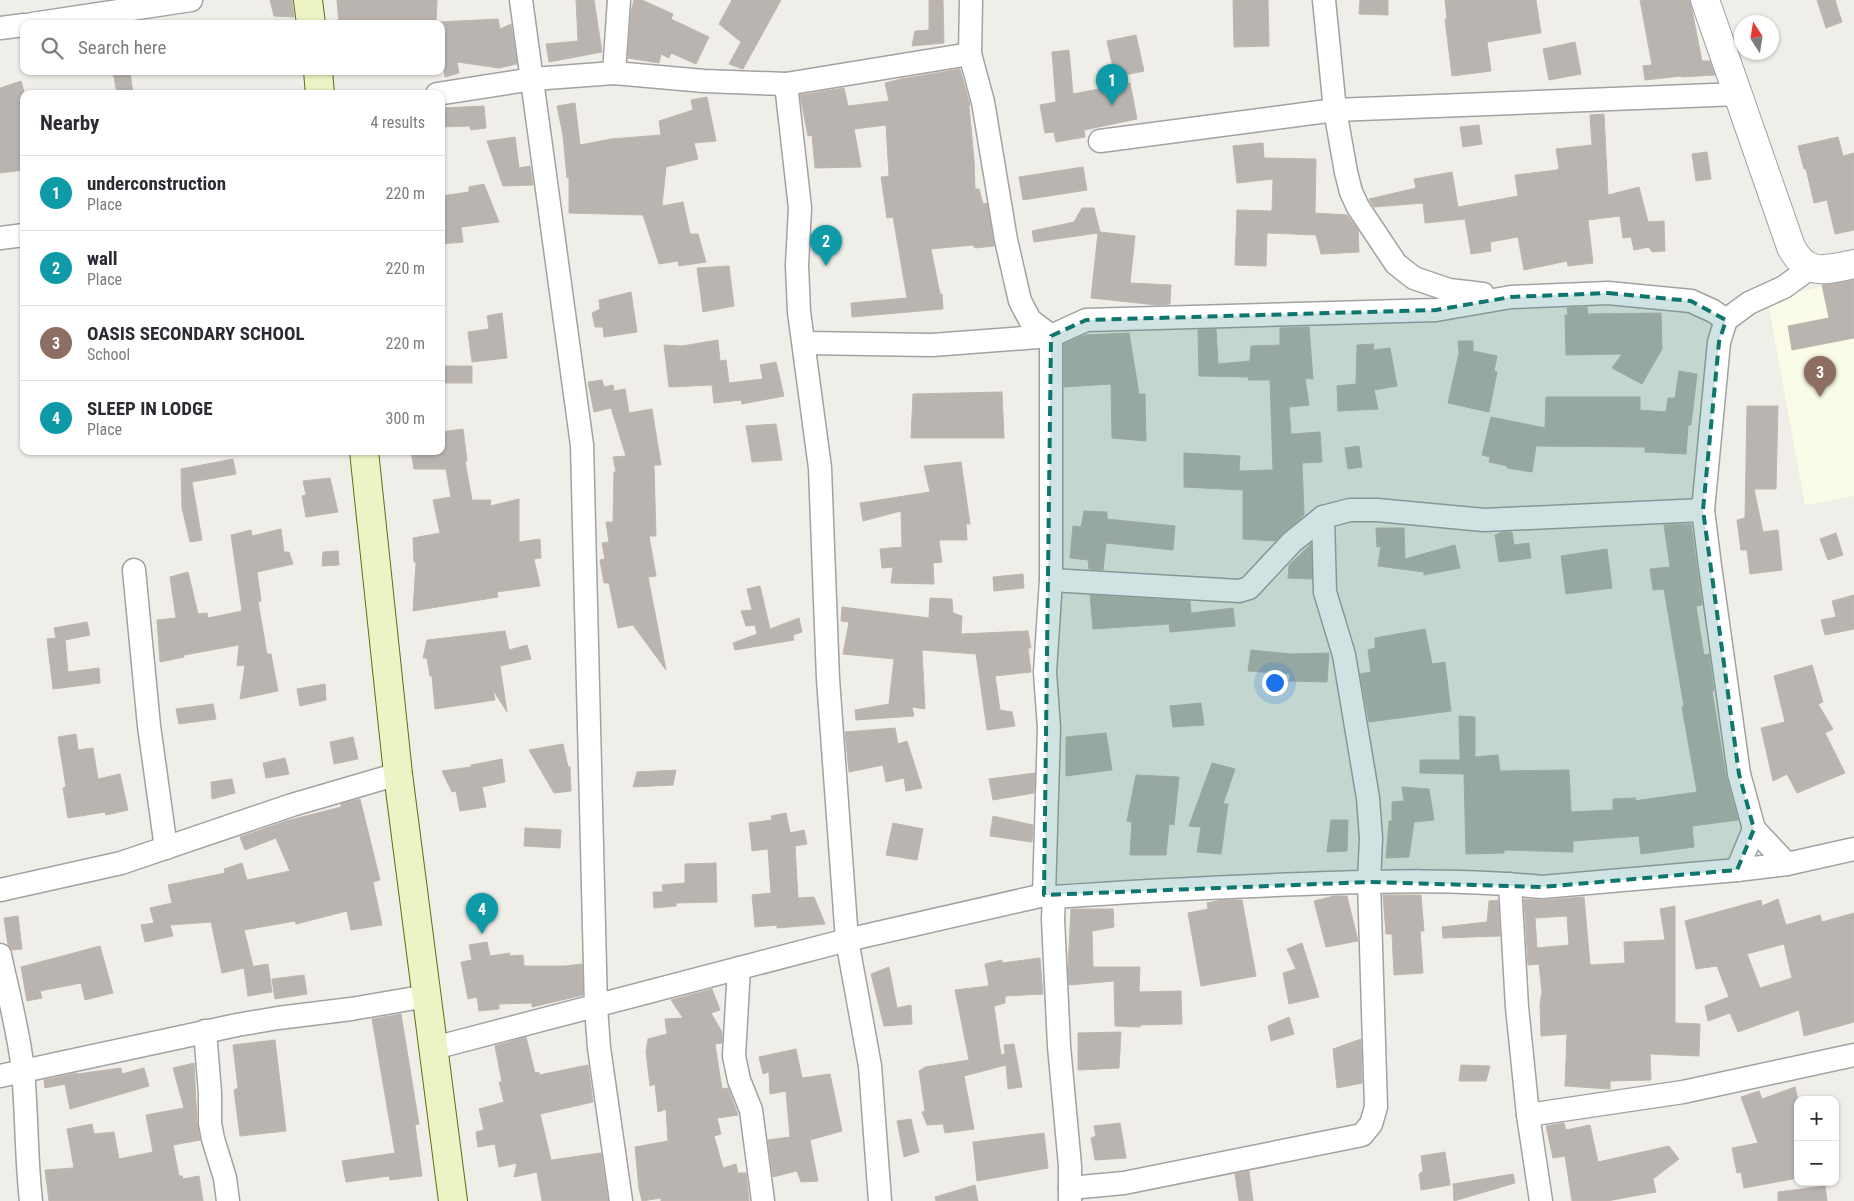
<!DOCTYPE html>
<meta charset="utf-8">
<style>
:root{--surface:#fff;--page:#f2f2f3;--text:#2b2b33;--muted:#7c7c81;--line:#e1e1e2;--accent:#b92019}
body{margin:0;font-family:"Roboto Condensed",sans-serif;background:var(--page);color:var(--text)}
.controls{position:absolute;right:15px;bottom:15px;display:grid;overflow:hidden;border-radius:10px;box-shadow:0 1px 4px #0004}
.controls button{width:45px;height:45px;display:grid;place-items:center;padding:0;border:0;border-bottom:1px solid var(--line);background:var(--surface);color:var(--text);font:25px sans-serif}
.compass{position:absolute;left:1734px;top:15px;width:45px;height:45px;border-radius:50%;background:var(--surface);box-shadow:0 1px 4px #0004;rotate:348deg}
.you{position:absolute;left:1274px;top:682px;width:18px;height:18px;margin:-12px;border:4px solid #fff;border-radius:50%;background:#1a73e8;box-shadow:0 0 0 8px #1a73e833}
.badge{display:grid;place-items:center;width:32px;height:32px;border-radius:50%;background:var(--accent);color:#fff;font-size:16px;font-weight:700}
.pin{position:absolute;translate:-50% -41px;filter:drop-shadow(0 1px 2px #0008)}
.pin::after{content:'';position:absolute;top:26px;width:18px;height:15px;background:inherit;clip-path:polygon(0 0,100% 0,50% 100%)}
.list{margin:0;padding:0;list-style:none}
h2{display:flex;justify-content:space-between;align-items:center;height:65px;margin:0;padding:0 20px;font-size:21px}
h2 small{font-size:16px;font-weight:400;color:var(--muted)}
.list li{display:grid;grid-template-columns:32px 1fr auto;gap:15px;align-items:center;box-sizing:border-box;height:75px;padding:0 20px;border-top:1px solid var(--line)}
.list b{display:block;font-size:19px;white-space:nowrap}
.list p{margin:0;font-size:16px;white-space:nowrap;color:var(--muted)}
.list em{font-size:16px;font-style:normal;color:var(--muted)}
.icon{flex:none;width:28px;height:28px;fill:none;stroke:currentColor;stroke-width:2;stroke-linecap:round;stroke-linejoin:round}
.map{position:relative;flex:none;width:1854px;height:1201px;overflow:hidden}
.search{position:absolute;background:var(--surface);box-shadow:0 1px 4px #0004;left:20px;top:20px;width:425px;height:55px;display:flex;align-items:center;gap:12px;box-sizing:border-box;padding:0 18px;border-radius:10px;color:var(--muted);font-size:19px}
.panel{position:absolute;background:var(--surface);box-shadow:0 1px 4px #0004;left:20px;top:90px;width:425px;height:365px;border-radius:10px}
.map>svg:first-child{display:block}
</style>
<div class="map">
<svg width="1854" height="1201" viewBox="0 0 1854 1201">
<rect width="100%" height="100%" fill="#f0eee9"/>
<path fill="#fbfce7" d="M1854 281V496L1805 505 1767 297Z"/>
<g fill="#b9b4af" stroke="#c0b6ad" fill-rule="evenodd">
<path d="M270 0H292L294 17 274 16Z"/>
<path d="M337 0H437L436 20 427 24H339Z"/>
<path d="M576 0H594L602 52 549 62 546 44 578 41Z"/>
<path d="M634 0H642L673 14 671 19 709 37 696 64 671 53 669 58 661 54 659 63 628 58 631 12Z"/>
<path d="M732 0H781L743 69 729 64 741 42 719 24Z"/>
<path d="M929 0H943L944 43 912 46 915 31 929 30Z"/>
<path d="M1233 0H1268L1269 46 1234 47Z"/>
<path d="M1360 0H1388V15L1359 14Z"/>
<path d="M1445 0H1536L1541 33 1487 42 1491 71 1452 76 1445 19H1447Z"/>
<path d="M1640 0H1690L1702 61H1710L1715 75 1681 77V76L1645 80 1643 66 1652 65Z"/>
<path d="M1817 0H1835L1842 22 1826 28Z"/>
<path d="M498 19 500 29 511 24 517 64 499 68 457 62 459 73 445 77 441 45V24L439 22Z"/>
<path d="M1136 35 1144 71 1115 77 1107 41Z"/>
<path d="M1575 42 1581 74 1549 80 1543 49Z"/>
<path d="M1069 50 1073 94 1130 83 1137 119 1084 130 1085 137 1056 142 1054 132 1045 133 1040 105 1056 102 1052 52Z"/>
<path d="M960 69 970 105 969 106 974 160 975 189H979L983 204 987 203 994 246 975 248 973 245 931 249 940 294H942L943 309 852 317 851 303 907 298 893 217 887 218 881 177 889 176 886 125 854 129 861 167 815 168 812 135 808 136 800 95 844 88 848 106 889 101 885 83 901 79Z"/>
<path d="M113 71H130L133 94H117Z"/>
<path d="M21 81 24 92V170L0 173V88Z"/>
<path d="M707 97 716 141 694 143 698 159 666 167 662 206 683 202 690 234H698L706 262 679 266 678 261 659 264 643 215 569 213V177L567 178 563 135 557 106 575 103 580 145 611 139 661 135 659 121 693 110 691 100Z"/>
<path d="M484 106 486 128 471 130 470 126 441 127V108Z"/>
<path d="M1604 114 1608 195 1639 187 1648 222 1664 221 1665 251 1652 252 1649 247 1634 250 1631 237 1623 238 1620 216 1588 220 1593 263 1568 266 1567 261 1524 270 1518 237 1490 242 1491 251 1471 254 1465 219 1425 223 1423 203 1374 207 1369 199 1416 188 1414 179 1452 172 1458 207 1518 196 1515 175 1557 170 1559 168 1556 149 1592 145 1590 115Z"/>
<path d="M1479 125 1482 144 1463 147 1460 127Z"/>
<path d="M515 137 519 168 530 166 533 185 503 186 487 141Z"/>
<path d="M1838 137 1843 156 1854 153V230L1835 234 1827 200 1814 203 1806 169H1804L1798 146Z"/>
<path d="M1263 143 1264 158 1316 159 1315 213 1347 215 1358 230 1359 252 1321 254 1316 235 1267 233 1266 266 1235 265 1237 210 1272 211 1273 179 1237 183 1233 146Z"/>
<path d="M1707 152 1711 179 1696 181 1692 154Z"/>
<path d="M1083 167 1087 190 1023 200 1019 177Z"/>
<path d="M484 184 499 222 461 227 463 242 441 244V196L469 192V187Z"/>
<path d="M1082 208H1094L1100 232 1135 236 1130 283 1171 285 1170 304 1157 305 1091 298 1098 233 1034 242 1032 231 1074 222Z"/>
<path d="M729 266 734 306 703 312 697 268Z"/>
<path d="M1854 280V338L1792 350 1788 326 1829 318 1822 285Z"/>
<path d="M631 292 637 332 604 337 603 327H595L592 313 600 309 599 300Z"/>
<path d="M1587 307 1588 314 1661 313 1662 349 1642 384 1612 368 1622 354 1566 355 1565 315H1568L1567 308Z"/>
<path d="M502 313 507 358 472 362 468 332 489 329 487 316Z"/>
<path d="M1309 327 1313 379 1305 378 1309 405 1289 407 1291 434 1320 432 1322 462 1302 463 1304 515 1275 541 1243 539V490L1184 487V453L1240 456 1239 471 1273 470 1270 380H1248L1249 377 1199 376 1198 330 1216 329 1218 364 1250 361 1251 346 1280 345V328Z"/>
<path d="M1129 333 1139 394H1145L1146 441 1112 438 1111 384 1064 387V344L1085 335Z"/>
<path d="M718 340 720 361 726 360 729 383 763 379 760 365 776 362 784 396 742 404 741 400 714 403 712 385 669 387 664 345 682 346Z"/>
<path d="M1458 341H1473V351L1497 356 1494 371 1497 372 1489 412 1448 403 1459 353Z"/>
<path d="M1374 344 1373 350 1390 348 1397 386 1374 390 1378 409 1338 411 1337 386 1356 384 1357 345Z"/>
<rect x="441" y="366" width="31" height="17"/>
<path d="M1679 371 1697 374 1691 425H1688L1686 454 1645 452V447L1536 446 1532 472 1507 468 1508 466 1489 462 1490 457 1482 455 1491 417 1545 428 1546 397H1640V410L1666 412 1668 398H1675Z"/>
<path d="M602 380 604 387 613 385 614 391 625 389 629 413 652 409 661 465H654L656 536H649L656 576 648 577 666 670 633 625 618 628 609 583H604L600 560 605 559 602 543 609 542 606 522H613L614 472H616L613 457 626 456 611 408 594 412 588 382Z"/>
<path d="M1002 392 1004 438H911L913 394Z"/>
<path d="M1747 406H1778L1776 489H1754L1763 532 1778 530 1782 570 1750 574 1747 550H1741L1737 520 1745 518Z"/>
<path d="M776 424 782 460 752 462 746 426Z"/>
<path d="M463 429 467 461H465L472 500H491L490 506 519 499V542L540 539 541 558 534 559 540 586 497 592 498 597 413 611 416 562H414L413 538 440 533 433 500 451 497 446 469H414L411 451H441V432Z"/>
<path d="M1359 446 1362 467 1348 469 1345 448Z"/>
<path d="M233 459 236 474 192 482 202 540 190 542 182 508 181 469Z"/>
<path d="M961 462 970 524H966L967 540H939L942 562 933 563 934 584 891 583 893 567 882 568 880 549 902 547 901 511 863 521 860 503 930 492 924 466Z"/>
<path d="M330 478 338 512 306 517 302 496 306 495 303 481Z"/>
<path d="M1084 511 1107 512V519L1175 526 1173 550 1106 543 1103 570 1089 569 1088 560 1070 558 1073 526 1081 527Z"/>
<path d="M1691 524 1702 605 1696 606 1704 655 1709 654 1714 691H1712L1726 776 1738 820 1692 826 1694 847 1641 854 1639 836 1573 841V852L1504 850V853L1466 854 1464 774 1420 773V760H1460L1459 716 1475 717V757L1498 755 1500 771 1569 770 1571 812 1613 810V799L1636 798 1634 801 1697 792 1682 707 1684 706 1664 589 1653 590 1650 569 1670 567 1664 525Z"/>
<path d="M1376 528H1404L1405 559 1455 545 1460 568 1424 575V572L1378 566 1381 546 1377 547Z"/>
<path d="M281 529 284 552H289L293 564 257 572 261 601 258 602 267 654H271L278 691 240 699 245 665 237 666 239 645 184 655V657L160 662 157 620 176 618 170 577 188 572 198 614 207 613 208 618 242 611 231 535 251 530 252 536Z"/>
<path d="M1502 532H1512L1514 545 1529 543 1531 558 1499 562 1495 535Z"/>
<path d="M1836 533 1843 555 1828 560 1820 539Z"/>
<path d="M1311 544 1312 579 1288 578 1289 565Z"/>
<path d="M1607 549 1612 588 1566 594 1561 556Z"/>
<path d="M338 551 339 565 322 566 323 552Z"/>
<path d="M1023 574 1024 588 994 591 993 577Z"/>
<path d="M760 586 770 629 799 618 802 632 793 635 794 640 735 650 733 643 757 634 755 625 746 626 741 611 752 610 747 589Z"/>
<path d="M1090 595 1190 601 1191 613 1233 608 1235 626 1170 632 1169 624 1093 629Z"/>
<path d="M1854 595V629L1825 635 1821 620 1836 617 1832 601Z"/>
<path d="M930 598 952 599 953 613 962 616 961 634 1028 631 1031 648H1028L1031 672 995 676 1000 710 1012 712 1015 726 987 730 976 654 922 650 925 709 912 707 914 716 856 720 855 710 889 704 894 659 843 654 849 622 841 621 842 607 929 618Z"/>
<path d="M87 622 90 635 65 640 68 672 99 668 100 683 53 689 47 639 56 638 54 628Z"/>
<path d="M1425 629 1432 664 1445 662 1451 711 1369 722 1360 674 1371 672 1368 650 1375 648V638Z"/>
<path d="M505 631 509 650 527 645 531 659 500 666 507 712 493 690 495 700 435 709 432 676H430L427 658H423L427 640Z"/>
<path d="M1251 650 1291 654 1329 653 1327 682 1289 681 1290 674 1248 671Z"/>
<path d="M1812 665 1823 702 1818 704 1833 729 1825 733 1845 773 1797 793 1787 774 1773 781 1761 728 1785 722 1774 676Z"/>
<path d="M325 684 326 700 300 706 297 689Z"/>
<path d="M1201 703 1204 725 1173 727 1170 706Z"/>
<path d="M213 704 216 719 179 724 176 709Z"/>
<path d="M895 728 898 744 907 741 922 788 906 791 904 778 886 782 883 765 849 772 845 732Z"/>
<path d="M1106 733 1112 770 1066 776V737Z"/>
<path d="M76 734 78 750 93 748 98 779 120 774 128 810 106 815 105 812 68 818 63 788 66 787 58 737Z"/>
<path d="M353 737 358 759 334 764 330 742Z"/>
<path d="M563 744 568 767H570L571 791 554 793 529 750Z"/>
<path d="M285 758 289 774 266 778 263 763Z"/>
<path d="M502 759 505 782 482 787 486 807 460 811 456 791 452 792 442 771 471 767V765Z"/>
<path d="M1212 763 1235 769 1223 804H1228L1221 854 1197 852 1201 827 1189 826Z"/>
<path d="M676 770 673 785 633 787 637 772Z"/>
<path d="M1035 773 1034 793 993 800 989 779Z"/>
<path d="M1136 775 1179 777 1174 825 1169 824 1166 855H1130L1132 822 1127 821Z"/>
<path d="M232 779 235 793 212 799 211 782Z"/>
<path d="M1402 787 1429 789 1434 820 1414 822 1409 857 1386 858 1389 821H1392V802L1404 801Z"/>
<path d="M360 799 380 880 373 882 382 925 351 930 347 911 296 924 295 921 244 930 253 966 249 967 268 964 272 992 248 996 244 968 222 973 211 922 170 925 173 936 145 942 141 925 154 923 150 908 172 903 168 885 225 873 224 869 242 863 247 880 290 871 276 838 245 850 240 837 286 821 341 807V804Z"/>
<path d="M786 813 790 833 804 830 807 844 795 846 798 898 814 897 825 924 777 928V925L755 927 752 895 771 893 768 849 752 851 749 823 772 820 771 816Z"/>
<path d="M993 816 1033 825 1032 842 990 836Z"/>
<path d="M1331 820H1348L1347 851 1327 852Z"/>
<path d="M893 823 923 829 917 860 886 855Z"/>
<path d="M525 828 561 830 560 848 524 846Z"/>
<path d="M716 863 717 902 676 903V906L654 908 653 892H663L662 885 685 883V864Z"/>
<path d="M1383 895H1421L1424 931H1420L1423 973 1394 975 1392 934H1386Z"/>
<path d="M1334 896H1347L1358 941 1326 947 1314 901Z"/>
<path d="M1584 897 1590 965 1625 963 1624 942 1665 940 1660 909 1675 906V1023L1700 1024 1699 1056 1650 1054 1651 1080 1610 1081V1089L1565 1086 1567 1034 1541 1036 1540 1004 1542 992 1539 964 1528 965 1524 899 1543 900ZM1567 916 1569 945 1537 948 1535 918Z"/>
<path d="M1778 899 1786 925 1820 915 1822 922 1854 913V1022L1804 1036 1799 1010 1738 1032 1730 1013 1708 1021 1705 1006 1729 997 1717 966 1696 969 1685 921 1761 900 1762 906ZM1784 944 1792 978 1760 988 1747 954Z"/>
<path d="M1222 900H1242L1256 976 1201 986 1188 913 1208 909 1207 903Z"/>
<path d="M1498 900 1500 936 1443 938 1442 927 1487 922 1489 901Z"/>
<path d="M1071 909H1113L1114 927 1092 931 1093 967H1140L1139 992 1181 991 1182 1024 1140 1025V1027L1115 1026 1114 981 1069 985 1068 968Z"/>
<path d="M18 916 22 949 12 950 8 945 4 918Z"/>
<path d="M487 942 490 956 510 953 509 956 523 955 524 966H565L582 964 583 995 532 1007V1003L499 1004V1009L479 1011 477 997 468 999 461 962 472 960 469 945Z"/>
<path d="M1302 943 1319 997 1289 1004 1283 973 1296 969 1287 949Z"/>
<path d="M100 946 113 993 85 1000 81 983 40 991 42 998 27 1001 21 967Z"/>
<path d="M1040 958 1043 994 1005 996V1003L994 1006 1001 1055 1005 1054 1004 1045 1014 1044 1022 1087 1008 1089 1006 1065 964 1076 974 1129 945 1133 943 1124 927 1125 922 1112 925 1111 919 1071 925 1067 969 1060 955 990 989 986 985 964 1002 960V963Z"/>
<path d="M889 967 897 1008 911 1005 912 1024 884 1026 871 974Z"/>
<path d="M304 975 307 994 275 999 272 979Z"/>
<path d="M712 989 720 1010 711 1013 722 1032V1043L715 1044 722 1089 728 1088 738 1115 717 1118 721 1134 714 1136 723 1168 736 1164 738 1173H746L749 1201H661V1198L642 1201 639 1189 635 1147 668 1141 666 1109 658 1112 655 1084 650 1086 646 1052 648 1039 667 1034 665 1019 683 1018 671 1000Z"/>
<path d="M401 1014 419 1124 415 1125 422 1176 390 1180 389 1176 346 1182 342 1161 395 1153 372 1019Z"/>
<path d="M1289 1017 1294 1034 1271 1041 1268 1026Z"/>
<path d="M1121 1032 1119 1068 1078 1070V1033Z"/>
<path d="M526 1037 535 1073 539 1072V1075L588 1065 593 1102 540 1114 551 1160 601 1153 608 1201H542L537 1172 514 1177 517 1163 499 1167 495 1144 478 1147 476 1132 484 1130 479 1109 504 1102 499 1082H502L495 1046Z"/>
<path d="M1361 1039 1362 1083 1337 1088 1333 1049Z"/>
<path d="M275 1040 286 1131 240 1136 234 1090 238 1088 233 1045Z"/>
<path d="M796 1049 802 1078 830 1074 842 1131 810 1140 818 1181 801 1182 797 1171 773 1177 768 1140 790 1137 786 1091 770 1094 769 1072 763 1074 759 1057Z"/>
<path d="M194 1063 197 1123 200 1140 173 1145 179 1176H182L183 1179 199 1176 203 1201H49L45 1170 74 1168 67 1129 92 1124 94 1134 114 1132 119 1159 153 1152 146 1115 184 1108 173 1068Z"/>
<path d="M1461 1065 1490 1066 1486 1081H1459Z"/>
<path d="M121 1068 122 1074 144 1068 149 1086 70 1109 65 1084 45 1088 44 1080 77 1073V1074Z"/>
<path d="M1795 1087 1798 1100V1178L1744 1188 1741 1172 1737 1173 1732 1148 1758 1143 1741 1097 1759 1091 1762 1099Z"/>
<path d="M911 1119 919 1152 904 1157 897 1121Z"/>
<path d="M1120 1123 1126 1158 1095 1160 1091 1138 1096 1136 1094 1126Z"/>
<path d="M1564 1123 1566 1130 1590 1125 1598 1162 1669 1146 1679 1159 1653 1179 1656 1192 1607 1201H1572L1565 1156 1553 1158 1546 1126Z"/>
<path d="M1044 1133 1048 1168 977 1181 973 1142Z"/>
<path d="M1445 1152 1450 1185 1421 1190 1419 1174 1423 1171 1421 1156Z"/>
<path d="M1249 1171 1253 1201H1239L1235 1174Z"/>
<path d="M1513 1174 1515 1183 1454 1201 1453 1184Z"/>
<path d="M975 1185 978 1201H936L935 1197Z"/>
<path d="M1825 1186 1827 1201H1778V1192Z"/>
</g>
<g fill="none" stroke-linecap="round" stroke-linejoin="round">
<defs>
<g id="minor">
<path d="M521 0 582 445 596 1007 599 1048 621 1201"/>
<path d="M971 0 970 54 983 102 1006 240 1020 301 1030 320 1051 336"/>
<path d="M1324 0 1335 110 1346 172 1351 192 1358 207 1396 264 1414 278 1449 290 1483 294"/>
<path d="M32 24 191 0"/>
<path d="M0 28 24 25"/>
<path d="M614 73 619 0"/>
<path d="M786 84 800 208 797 265 799 312 820 468 828 679 847 940 870 1066 880 1201"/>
<path d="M437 94 533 79 614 73 704 81 786 84 970 54"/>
<path d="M1100 141 1335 110 1738 94"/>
<path d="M0 238 24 235"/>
<path d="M804 343 932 345 1051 336"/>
<path d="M134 570 149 726 166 848"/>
<path d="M1051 580 1239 591 1249 588 1292 542 1323 517 1350 510H1377L1484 520 1703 510"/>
<path d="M1787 864 1754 829 1739 774 1710 566 1703 510 1719 342 1726 320 1749 303 1784 287 1810 268"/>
<path d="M1737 870 1754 829"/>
<path d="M1510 884 1517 1007 1528 1115 1541 1201"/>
<path d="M0 890 121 863 292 805 398 774"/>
<path d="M1044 895 1049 728 1045 672 1051 580V336L1086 320 1436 310 1511 297 1608 293 1691 301 1713 311 1726 320"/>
<path d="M1054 897 1053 919 1059 1046 1070 1166V1201"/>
<path d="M0 955C8 993 19 1032 23 1071 27 1114 26 1158 31 1201"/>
<path d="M739 968 734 1056 739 1080 751 1110 763 1201"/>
<path d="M205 1031 210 1093V1123L213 1139 225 1178 228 1201"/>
<path d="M434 1048 847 940 1044 895 1054 897C1137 891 1220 887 1303 884 1383 881 1463 879 1542 887L1737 870 1787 864 1854 849"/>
<path d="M0 1076 237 1025 278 1018 351 1009 427 996"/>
<path d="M1528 1115 1683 1092 1854 1055"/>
<path d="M1070 1188 1124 1183 1362 1135 1371 1124 1376 1107 1369 882 1371 838 1368 798 1344 655 1325 592 1323 517"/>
</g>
<path id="tertiary" d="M1705 0 1791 247C1807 277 1825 270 1854 264"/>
<g id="secondary">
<path d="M308 0 311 24"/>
<path d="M318 71 320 94"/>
<path d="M364 451 398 774 453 1201"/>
</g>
</defs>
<use href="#minor" stroke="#a2a2a2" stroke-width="25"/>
<use href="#tertiary" stroke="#a2a2a2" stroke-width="30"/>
<use href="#secondary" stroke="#606d13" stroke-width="30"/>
<use href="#minor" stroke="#fff" stroke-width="22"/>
<use href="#tertiary" stroke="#fff" stroke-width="28"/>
<use href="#secondary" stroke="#eef3c5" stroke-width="28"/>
</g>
<path fill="#0f766e" fill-opacity="0.2" stroke="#0f766e" stroke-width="4" stroke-dasharray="10 6" stroke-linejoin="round" d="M1608 293 1691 301 1726 320 1719 342 1703 510 1739 774 1754 829 1737 870 1542 887 1369 882 1044 895 1051 336 1086 320 1436 310 1511 297Z"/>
</svg>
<div class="controls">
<button>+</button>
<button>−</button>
</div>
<svg class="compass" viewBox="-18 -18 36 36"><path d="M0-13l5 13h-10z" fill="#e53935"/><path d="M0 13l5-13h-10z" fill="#7c7c81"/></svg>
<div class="you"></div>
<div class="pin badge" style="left:1112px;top:105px;background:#0f9aa8">1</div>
<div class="pin badge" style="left:826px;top:266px;background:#0f9aa8">2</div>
<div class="pin badge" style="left:1820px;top:397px;background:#8d6e63">3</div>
<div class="pin badge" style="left:482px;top:934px;background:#0f9aa8">4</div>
<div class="search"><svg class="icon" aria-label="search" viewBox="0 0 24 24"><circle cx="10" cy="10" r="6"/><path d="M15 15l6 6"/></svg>Search here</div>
<section class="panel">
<h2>Nearby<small>4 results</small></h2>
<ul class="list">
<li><span class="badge" style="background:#0f9aa8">1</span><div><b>underconstruction</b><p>Place</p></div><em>220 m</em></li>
<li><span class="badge" style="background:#0f9aa8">2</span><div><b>wall</b><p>Place</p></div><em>220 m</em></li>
<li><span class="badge" style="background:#8d6e63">3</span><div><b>OASIS SECONDARY SCHOOL</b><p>School</p></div><em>220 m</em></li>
<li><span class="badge" style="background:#0f9aa8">4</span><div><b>SLEEP IN LODGE</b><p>Place</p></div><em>300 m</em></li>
</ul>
</section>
</div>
